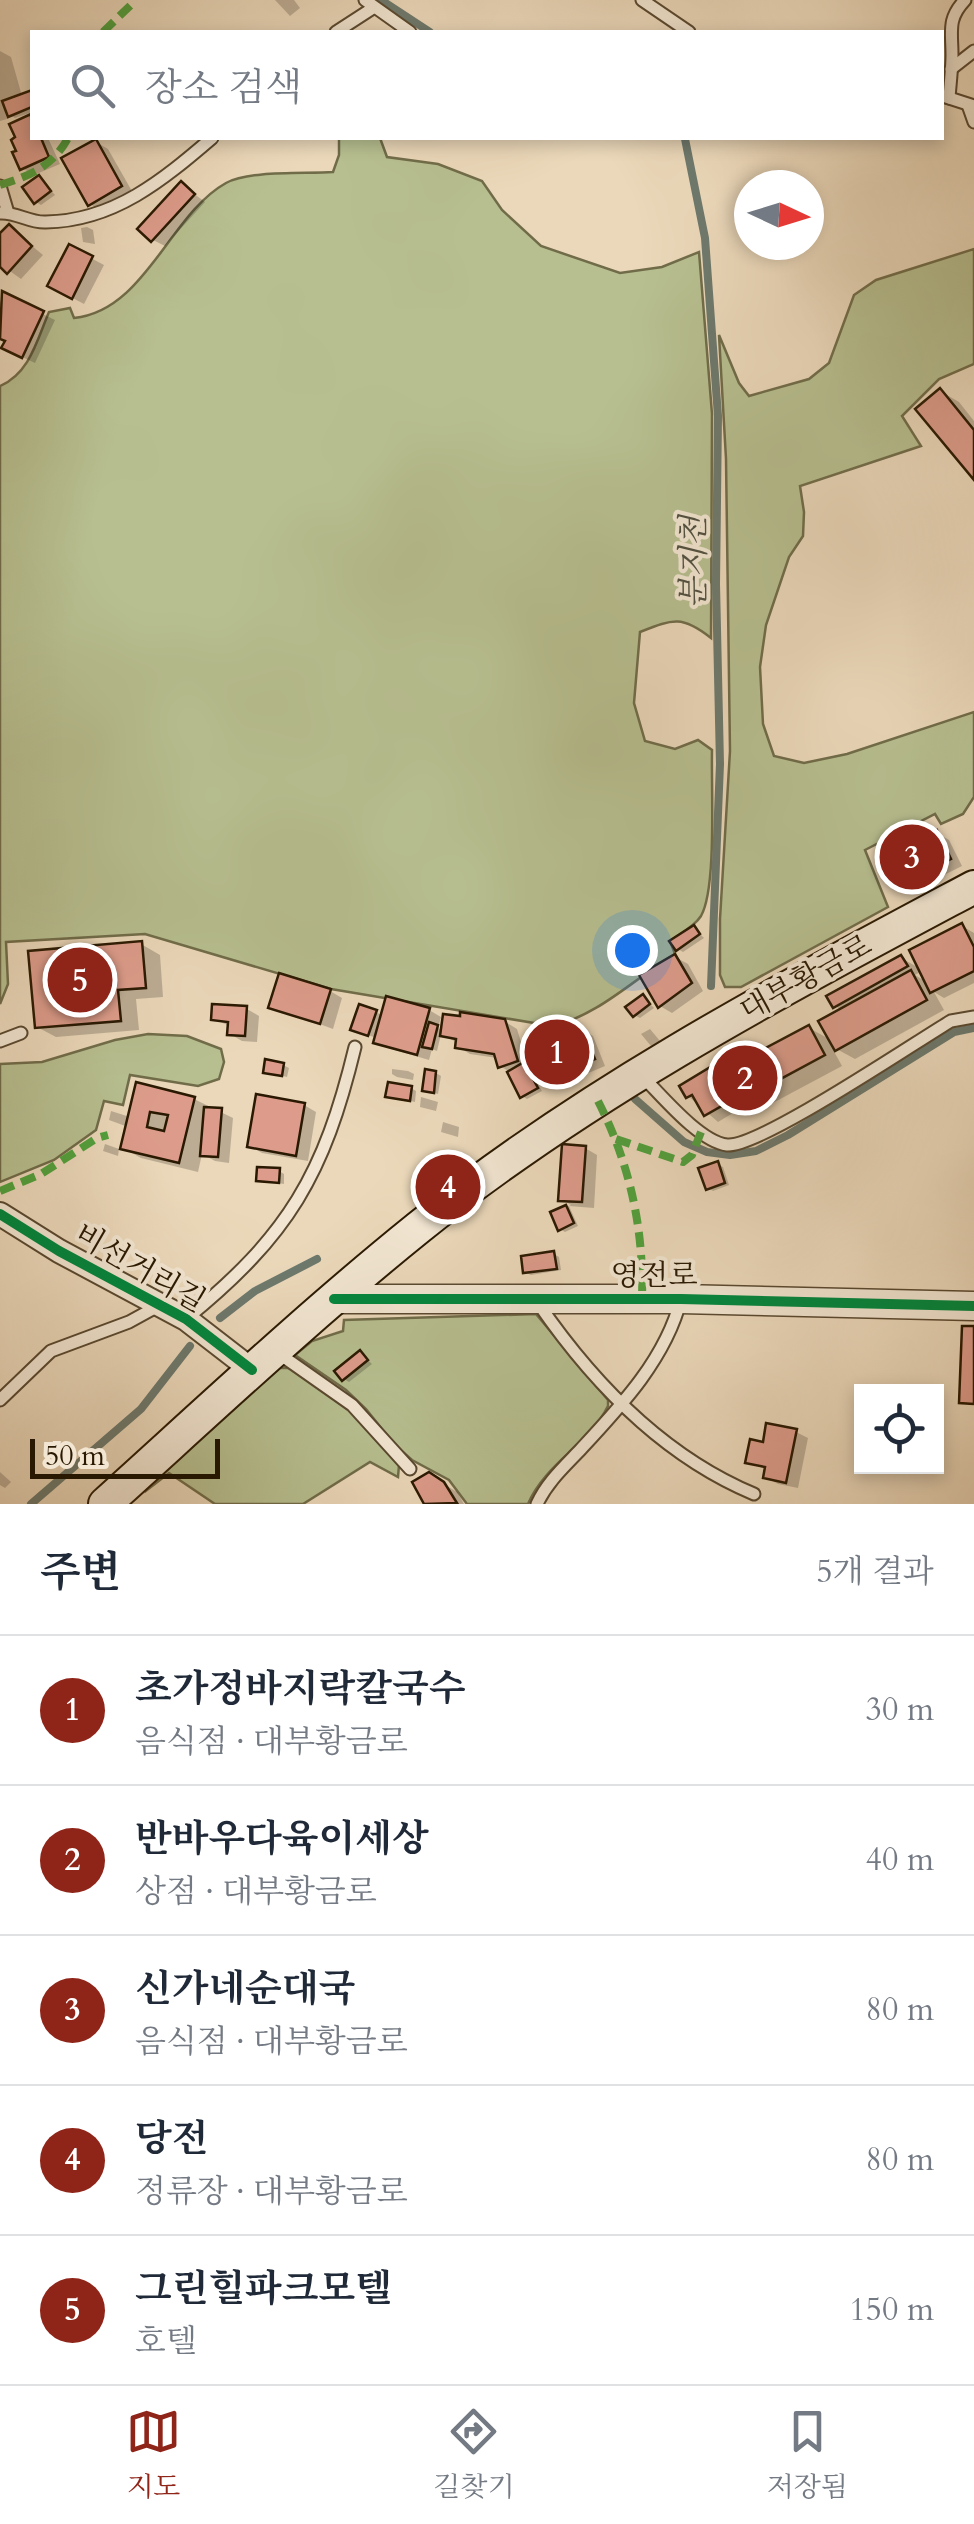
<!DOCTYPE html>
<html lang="ko">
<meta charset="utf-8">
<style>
:root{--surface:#fff;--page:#f6f6f7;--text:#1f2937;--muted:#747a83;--line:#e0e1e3;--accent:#8f2418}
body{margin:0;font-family:Cardo,"Noto Serif KR",serif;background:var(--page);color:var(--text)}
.controls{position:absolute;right:30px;bottom:30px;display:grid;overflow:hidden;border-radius:0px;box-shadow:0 5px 15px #0003}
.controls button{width:90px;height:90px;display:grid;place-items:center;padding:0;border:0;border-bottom:2px solid var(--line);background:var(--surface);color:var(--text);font:50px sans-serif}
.compass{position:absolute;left:734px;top:170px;width:90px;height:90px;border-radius:50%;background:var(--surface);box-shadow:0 5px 15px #0003;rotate:94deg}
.scale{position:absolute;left:30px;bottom:25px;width:190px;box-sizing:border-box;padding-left:10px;border:5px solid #2a1902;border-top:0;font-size:28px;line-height:35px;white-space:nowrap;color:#2a1902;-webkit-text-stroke:8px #f2e6d2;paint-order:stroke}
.you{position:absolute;left:632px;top:950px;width:35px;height:35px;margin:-25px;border:8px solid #fff;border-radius:50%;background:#1a73e8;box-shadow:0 0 0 15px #1a73e833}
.badge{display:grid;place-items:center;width:65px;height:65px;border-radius:50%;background:var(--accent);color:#fff;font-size:32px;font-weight:700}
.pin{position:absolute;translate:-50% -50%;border:5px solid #fff;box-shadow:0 2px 10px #0006}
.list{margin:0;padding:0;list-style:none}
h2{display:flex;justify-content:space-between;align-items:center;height:130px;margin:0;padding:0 40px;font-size:42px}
h2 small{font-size:32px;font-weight:400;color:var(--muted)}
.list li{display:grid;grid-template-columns:65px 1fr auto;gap:30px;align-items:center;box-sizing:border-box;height:150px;padding:0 40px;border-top:2px solid var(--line)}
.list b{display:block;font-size:38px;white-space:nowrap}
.list p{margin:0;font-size:32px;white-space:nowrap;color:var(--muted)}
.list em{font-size:32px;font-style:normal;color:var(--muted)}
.icon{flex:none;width:55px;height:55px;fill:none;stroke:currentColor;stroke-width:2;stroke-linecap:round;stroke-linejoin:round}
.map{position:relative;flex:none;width:974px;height:1504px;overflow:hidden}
.search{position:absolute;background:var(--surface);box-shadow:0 5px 15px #0003;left:30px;right:30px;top:30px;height:110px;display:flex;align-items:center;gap:25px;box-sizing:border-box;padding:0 35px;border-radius:0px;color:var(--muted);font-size:38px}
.sheet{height:880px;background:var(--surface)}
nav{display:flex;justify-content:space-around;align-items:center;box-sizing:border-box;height:140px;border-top:2px solid var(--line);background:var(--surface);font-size:28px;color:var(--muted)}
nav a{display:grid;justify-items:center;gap:5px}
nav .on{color:var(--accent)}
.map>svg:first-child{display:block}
</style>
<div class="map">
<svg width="974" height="1504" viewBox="0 0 974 1504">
<rect width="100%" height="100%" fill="#ebd8ba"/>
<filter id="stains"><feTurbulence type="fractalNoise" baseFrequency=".002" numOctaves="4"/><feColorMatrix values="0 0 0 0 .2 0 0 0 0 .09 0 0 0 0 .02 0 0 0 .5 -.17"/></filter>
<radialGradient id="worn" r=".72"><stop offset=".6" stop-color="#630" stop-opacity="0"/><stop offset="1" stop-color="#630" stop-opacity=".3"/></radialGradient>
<g fill="#b7bf90" stroke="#706c49" stroke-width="2.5">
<path d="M339 138H380L387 157 438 164 482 181 502 210 541 246 620 273 662 267 699 252 712 414 711 638C682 615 673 619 640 632L634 703 645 741 675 749 698 740 712 750C711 786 717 888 701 916 694 927 680 934 670 941L675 954C635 978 598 1016 552 1026L331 989 145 934 6 942 8 984 0 1004V386C30 373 37 340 49 312L70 308 74 318C145 311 170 214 226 183 250 170 305 174 333 172L339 155Z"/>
<path d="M974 249V364L939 379 902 416 921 446 800 486 804 512 803 536 789 557 766 625 760 667 763 724 774 756 804 763 847 754 974 712V797L963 814 941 824 935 814 865 850 888 907 741 987H725L720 975V919L730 751 726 459 719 335 739 383 749 396 809 379 829 363 854 295 876 280Z"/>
<path d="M148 1034 187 1036 221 1049 224 1062 219 1079 198 1086 130 1075 123 1105 104 1101 96 1130 54 1160 0 1182V1064L42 1062 115 1040Z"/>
<path d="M536 1314 608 1400V1406C589 1444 545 1464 528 1504H467L449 1480 412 1460 395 1445 366 1409 346 1390 295 1355 312 1341 343 1331 344 1320Z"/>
<path d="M279 1368H290L350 1411 399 1465 398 1477 370 1462 303 1504H215L169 1473 147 1490 150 1481Z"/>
</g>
<g fill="#0003" fill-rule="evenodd">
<path d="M275 0H294L300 8 290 16Z"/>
<path d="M0 51 11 57 22 96 32 92V112L15 118 5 112 7 119 0 121Z"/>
<path d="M30 117 32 138H48L60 164 34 175 22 168Z"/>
<path d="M96 142 108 149 133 193 102 211 90 204Z"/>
<path d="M39 178 55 195 41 205 36 202Z"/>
<path d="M181 184 205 202 165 246 153 240Z"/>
<path d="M9 227 43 255 21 279 0 264V237Z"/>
<path d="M87 227 93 230 95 244 83 242 81 228Z"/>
<path d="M70 247 104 265 84 304 50 286Z"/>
<path d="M4 295 55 320 35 363 16 354 0 337V303Z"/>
<path d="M940 391 959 402 974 421V476Z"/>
<path d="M937 833 949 840 962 866 910 892 898 885Z"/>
<path d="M962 926 974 933V983L944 998 934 992 944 1010 855 1059 831 1046 842 1066 758 1111 739 1100 743 1107 718 1122 688 1096 712 1069 722 1074 809 1028 833 1041 842 1010 835 1006 901 958 921 969ZM922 971 928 983 915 975Z"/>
<path d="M694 928 704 938 683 952 678 949Z"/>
<path d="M141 944 160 955 163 997 136 999 139 1030 56 1037 37 1027Z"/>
<path d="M675 957 688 964 703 991 672 1013 660 1006Z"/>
<path d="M330 991 342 998 333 1029 271 1006Z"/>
<path d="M643 997 654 1008 640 1018 634 1015Z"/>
<path d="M247 1009 259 1016 257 1042 242 1041 230 1034V1026L213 1019Z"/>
<path d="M429 1010 441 1017 438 1028 443 1031 504 1021 517 1029 529 1068 542 1091 527 1099 522 1096 510 1072 500 1066 497 1058 470 1054 458 1047V1043L441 1034 437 1051 432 1049 429 1060 388 1048 376 1041 377 1038 358 1032 376 1012 383 1016Z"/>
<path d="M581 1029 593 1036 605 1066 553 1088 541 1081Z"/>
<path d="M650 1029 660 1041 651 1046 641 1034Z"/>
<path d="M283 1065 289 1068 287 1077 265 1071Z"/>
<path d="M392 1069 408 1071 414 1074 413 1080 397 1077 392 1074Z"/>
<path d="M436 1073 441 1076 438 1094 425 1090Z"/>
<path d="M411 1088 416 1091 415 1102 388 1096Z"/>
<path d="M421 1097 438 1102 436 1111 420 1107Z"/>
<path d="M194 1099 233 1118 229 1163 215 1161 202 1154 198 1172 141 1158 123 1148 128 1127 109 1120 111 1111 130 1117Z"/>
<path d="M304 1105 316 1112 308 1161 262 1153 250 1146Z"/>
<path d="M443 1122 459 1127 458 1137 441 1132Z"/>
<path d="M105 1144 119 1149 118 1156 103 1151Z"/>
<path d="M585 1148 597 1155 594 1208 569 1206 578 1226 565 1232 560 1229 553 1213 571 1205 561 1199Z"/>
<path d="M717 1164 723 1167 729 1185 713 1191 708 1188Z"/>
<path d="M443 1168 453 1178 438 1190 432 1187Z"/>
<path d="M279 1171 284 1174V1184L259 1180Z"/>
<path d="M554 1254 559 1257 561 1270 531 1275 525 1272Z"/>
<path d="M360 1353 372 1364 349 1382 344 1379Z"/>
<path d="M796 1432 808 1438 798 1488 778 1484 765 1477 767 1470 748 1462 765 1445Z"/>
<path d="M0 1472 11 1482 5 1488 0 1485Z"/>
<path d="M429 1475 457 1492 464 1504H427L415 1483Z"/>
</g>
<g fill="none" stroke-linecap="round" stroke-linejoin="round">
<g stroke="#6d796d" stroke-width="8">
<path d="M381 0 430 32"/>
<path d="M685 139 705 238 718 416 716 584 720 764 711 986"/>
<path d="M635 1099 684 1142 707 1152 730 1155 756 1151 788 1135 954 1032 974 1028"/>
<path d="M220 1318 255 1291 317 1259"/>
<path d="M31 1504 141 1409 190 1346"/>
</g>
</g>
<g fill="#dd9c8b" stroke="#2a1902" stroke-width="2.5" fill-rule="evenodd">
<path d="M32 90V107L8 117 2 101Z"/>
<path d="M31 114 32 138H41L49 157 20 170 12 152 16 151 11 140 15 137 9 124Z"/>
<path d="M96 139 122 186 88 206 61 158Z"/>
<path d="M39 175 51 191 34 204 22 187Z"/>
<path d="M181 181 195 194 151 242 137 229Z"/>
<path d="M9 224 32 246 7 274 0 267V233Z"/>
<path d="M69 244 93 256 72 299 47 286Z"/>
<path d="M2 291 44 311 22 358 1 348 5 341 0 339Z"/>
<path d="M940 388 974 430V480L915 409Z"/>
<path d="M937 830 951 859 896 887 882 859Z"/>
<path d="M962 923 974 947V971L930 993 909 950Z"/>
<path d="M694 925 700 934 676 951 669 941Z"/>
<path d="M142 941 146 988 118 990 121 1021 35 1028 28 951Z"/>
<path d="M675 954 692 983 658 1008 639 975Z"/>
<path d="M901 955 908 966 833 1008 826 996Z"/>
<path d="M911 970 927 1000 835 1051 818 1021Z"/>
<path d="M279 973 331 989 320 1024 268 1008Z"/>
<path d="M643 994 650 1004 633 1017 625 1007Z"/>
<path d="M386 996 430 1008 417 1055 373 1043Z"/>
<path d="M212 1004 247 1006 245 1036 227 1035 228 1022 211 1020Z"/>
<path d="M359 1004 377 1010 368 1036 350 1030Z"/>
<path d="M460 1012 505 1019 518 1061 498 1068 494 1054 455 1048 456 1039 440 1036 443 1014 460 1016Z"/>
<path d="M429 1022 438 1025 432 1049 422 1047Z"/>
<path d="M809 1025 825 1055 738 1102 722 1071Z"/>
<path d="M581 1026 595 1059 539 1082 525 1049Z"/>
<path d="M265 1059 284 1063 282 1076 263 1073Z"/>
<path d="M524 1062 538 1088 520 1098 507 1072Z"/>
<path d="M712 1066 732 1100 704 1116 692 1095 686 1098 679 1086Z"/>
<path d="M425 1069 436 1071 434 1093 422 1091Z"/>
<path d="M136 1082 195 1097 179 1163 120 1149ZM150 1112 168 1115 164 1131 147 1127Z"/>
<path d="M388 1082 412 1086 410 1101 385 1097Z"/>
<path d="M256 1094 305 1103 296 1156 247 1147Z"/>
<path d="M204 1107 222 1108 218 1157 200 1156Z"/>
<path d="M562 1144 586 1146 582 1202 558 1201Z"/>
<path d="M718 1161 725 1183 706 1190 698 1168Z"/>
<path d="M442 1165 449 1175 431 1188 423 1178Z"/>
<path d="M257 1167 280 1168 279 1183 256 1181Z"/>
<path d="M566 1205 574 1223 558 1231 550 1212Z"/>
<path d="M554 1251 557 1269 523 1273 521 1256Z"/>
<path d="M962 1326H974V1404L959 1403Z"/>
<path d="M360 1350 368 1360 342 1381 334 1371Z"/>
<path d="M766 1423 797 1429 786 1483 763 1478 765 1467 745 1463 750 1439 763 1442Z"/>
<path d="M429 1472 444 1482 457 1503 424 1504 412 1482Z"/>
</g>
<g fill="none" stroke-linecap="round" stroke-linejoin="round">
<defs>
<g id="service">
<path d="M365 0 410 32"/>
<path d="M642 0 689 32"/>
<path d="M336 32 373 8"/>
<path d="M951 69 974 51"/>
<path d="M946 97 974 106"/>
<path d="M949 98C950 84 952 69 952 55 952 31 947 19 965 0"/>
<path d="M968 105 974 122"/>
<path d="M0 186 8 213"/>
<path d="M0 213C17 212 29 223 46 222 114 221 163 180 212 138"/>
<path d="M0 1041 21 1033"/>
<path d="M643 1077C662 1096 700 1142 727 1145 759 1148 914 1043 951 1021L974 1017"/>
<path d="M538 1303C593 1383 663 1456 754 1494"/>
<path d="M186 1319C289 1235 324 1175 355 1047"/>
<path d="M278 1353 352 1405 410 1469"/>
<path d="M0 1400 51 1351 129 1322 160 1305"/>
<path d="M537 1504C547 1482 565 1466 581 1449 622 1405 666 1358 681 1299"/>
</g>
<path id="minor" d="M0 1214 59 1251 186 1319 252 1370"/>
<path id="tertiary" d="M334 1299H681L974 1306"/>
<path id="secondary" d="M105 1504C208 1411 310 1315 418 1228 588 1091 783 989 974 887"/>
</defs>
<use href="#service" stroke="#5a4930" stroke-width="15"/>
<use href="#minor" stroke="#5a4930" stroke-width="26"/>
<use href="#tertiary" stroke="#5a4930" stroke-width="31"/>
<use href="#secondary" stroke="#2a1902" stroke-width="36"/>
<use href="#service" stroke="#f2e6d2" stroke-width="11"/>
<use href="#minor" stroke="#f2e6d2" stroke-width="22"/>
<use href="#tertiary" stroke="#f2e6d2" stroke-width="28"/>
<use href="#secondary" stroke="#f2e6d2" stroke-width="32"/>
<g stroke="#51a13d" stroke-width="8" stroke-dasharray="15 8" stroke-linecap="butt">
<path d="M103 32 136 0"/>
<path d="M0 185C30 176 53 166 68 138"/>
<path d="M598 1101C630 1164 644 1229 642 1299"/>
<path d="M616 1139 683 1162 692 1155 701 1132"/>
<path d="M0 1191 41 1174 97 1138 108 1135"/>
</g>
<defs>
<g id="cycleway">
<path d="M0 1214 59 1251 186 1319 252 1370"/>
<path d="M334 1299H681L974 1306"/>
</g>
</defs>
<use href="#cycleway" stroke="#f2e6d2" stroke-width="16"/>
<use href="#cycleway" stroke="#00873e" stroke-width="10"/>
</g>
<g text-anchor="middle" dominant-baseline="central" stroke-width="8" stroke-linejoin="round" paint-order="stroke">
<g font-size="30" fill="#2a1902" stroke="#f2e6d2">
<text transform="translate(806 978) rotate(-29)">대부황금로</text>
<text transform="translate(140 1268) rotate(30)">비선거리길</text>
<text x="654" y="1275">영전로</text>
</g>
<g font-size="32" font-style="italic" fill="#515141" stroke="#f2e6d2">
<text transform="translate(694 562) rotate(-90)">분지천</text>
</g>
</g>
<rect width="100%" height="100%" filter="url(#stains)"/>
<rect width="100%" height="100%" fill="url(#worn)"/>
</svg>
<div class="controls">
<button><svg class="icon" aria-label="locate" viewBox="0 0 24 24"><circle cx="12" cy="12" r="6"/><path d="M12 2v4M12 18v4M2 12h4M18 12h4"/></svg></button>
</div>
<svg class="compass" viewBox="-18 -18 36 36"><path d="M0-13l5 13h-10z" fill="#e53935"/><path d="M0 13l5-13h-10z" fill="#747a83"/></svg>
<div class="scale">50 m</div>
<div class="you"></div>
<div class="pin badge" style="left:557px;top:1052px">1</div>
<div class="pin badge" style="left:745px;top:1078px">2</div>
<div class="pin badge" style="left:912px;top:857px">3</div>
<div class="pin badge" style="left:448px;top:1187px">4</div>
<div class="pin badge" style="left:80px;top:980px">5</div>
<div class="search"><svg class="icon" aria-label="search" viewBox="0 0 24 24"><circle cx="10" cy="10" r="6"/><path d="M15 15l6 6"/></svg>장소 검색</div>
</div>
<section class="sheet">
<h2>주변<small>5개 결과</small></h2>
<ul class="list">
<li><span class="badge">1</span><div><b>초가정바지락칼국수</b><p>음식점 · 대부황금로</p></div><em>30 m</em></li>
<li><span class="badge">2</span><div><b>반바우다육이세상</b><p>상점 · 대부황금로</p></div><em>40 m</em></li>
<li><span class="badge">3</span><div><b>신가네순대국</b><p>음식점 · 대부황금로</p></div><em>80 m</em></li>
<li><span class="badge">4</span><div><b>당전</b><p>정류장 · 대부황금로</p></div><em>80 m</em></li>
<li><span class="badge">5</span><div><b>그린힐파크모텔</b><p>호텔</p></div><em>150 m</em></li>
</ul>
</section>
<nav>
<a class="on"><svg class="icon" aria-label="map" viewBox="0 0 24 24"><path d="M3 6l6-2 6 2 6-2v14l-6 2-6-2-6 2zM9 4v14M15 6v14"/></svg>지도</a>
<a><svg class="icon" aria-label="directions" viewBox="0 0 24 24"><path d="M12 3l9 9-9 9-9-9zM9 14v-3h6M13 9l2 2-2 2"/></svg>길찾기</a>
<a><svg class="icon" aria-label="saved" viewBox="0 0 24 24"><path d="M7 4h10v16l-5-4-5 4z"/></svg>저장됨</a>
</nav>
